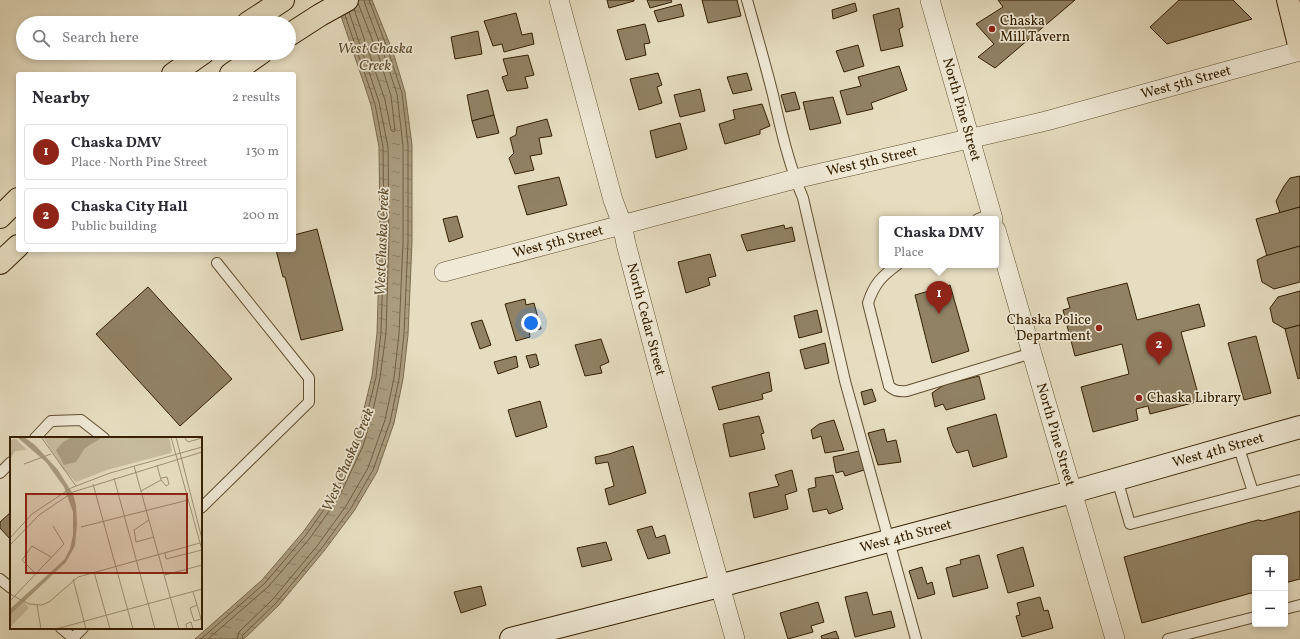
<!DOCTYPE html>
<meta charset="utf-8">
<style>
:root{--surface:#fff;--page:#f2f2f3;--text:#2b2b33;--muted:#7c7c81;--line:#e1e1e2;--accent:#8f2418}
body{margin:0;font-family:Vollkorn,serif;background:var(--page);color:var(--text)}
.controls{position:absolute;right:12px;bottom:12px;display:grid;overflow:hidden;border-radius:4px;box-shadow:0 2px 6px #0003}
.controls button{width:36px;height:36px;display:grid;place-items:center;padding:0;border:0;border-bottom:1px solid var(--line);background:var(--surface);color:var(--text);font:20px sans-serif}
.you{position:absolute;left:531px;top:323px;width:14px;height:14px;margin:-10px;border:3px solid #fff;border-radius:50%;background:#1a73e8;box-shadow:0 0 0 6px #1a73e833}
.badge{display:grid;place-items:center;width:26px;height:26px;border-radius:50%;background:var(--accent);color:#fff;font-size:13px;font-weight:700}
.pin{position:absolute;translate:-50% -33px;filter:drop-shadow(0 1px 2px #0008)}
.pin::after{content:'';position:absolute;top:21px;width:14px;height:12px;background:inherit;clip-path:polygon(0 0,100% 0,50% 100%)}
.popup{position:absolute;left:879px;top:216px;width:120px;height:52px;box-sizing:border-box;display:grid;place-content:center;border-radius:4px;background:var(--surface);filter:drop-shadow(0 1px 3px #0005);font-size:13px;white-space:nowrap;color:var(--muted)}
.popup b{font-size:15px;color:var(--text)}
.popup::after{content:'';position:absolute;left:50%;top:100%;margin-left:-8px;border:8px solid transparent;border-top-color:var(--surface)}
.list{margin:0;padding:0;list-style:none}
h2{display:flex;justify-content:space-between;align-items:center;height:52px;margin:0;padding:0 16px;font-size:17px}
h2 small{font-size:13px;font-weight:400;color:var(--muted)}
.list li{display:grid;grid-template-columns:26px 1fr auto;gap:12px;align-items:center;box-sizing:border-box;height:56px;margin:0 8px 8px;padding:0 8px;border:1px solid var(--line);border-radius:4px}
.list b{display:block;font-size:15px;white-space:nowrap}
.list p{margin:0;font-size:13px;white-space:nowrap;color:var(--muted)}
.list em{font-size:13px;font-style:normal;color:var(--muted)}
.icon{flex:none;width:22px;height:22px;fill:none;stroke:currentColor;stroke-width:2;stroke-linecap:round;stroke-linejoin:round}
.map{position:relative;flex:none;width:1300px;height:639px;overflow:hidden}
.search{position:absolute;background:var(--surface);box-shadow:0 2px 6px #0003;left:16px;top:16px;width:280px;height:44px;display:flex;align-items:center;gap:10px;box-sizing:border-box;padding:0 14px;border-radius:22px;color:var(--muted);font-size:15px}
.panel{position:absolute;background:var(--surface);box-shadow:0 2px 6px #0003;left:16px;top:72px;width:280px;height:180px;border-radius:4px}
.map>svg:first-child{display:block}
</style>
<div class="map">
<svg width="1300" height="639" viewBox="0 0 1300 639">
<defs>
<pattern id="water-ripples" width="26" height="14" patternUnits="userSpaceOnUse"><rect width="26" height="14" fill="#aa9d7f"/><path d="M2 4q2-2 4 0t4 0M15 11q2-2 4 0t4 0" fill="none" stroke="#8b8066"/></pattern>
</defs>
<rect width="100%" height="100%" fill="#e6ddc0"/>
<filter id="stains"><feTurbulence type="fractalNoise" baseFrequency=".005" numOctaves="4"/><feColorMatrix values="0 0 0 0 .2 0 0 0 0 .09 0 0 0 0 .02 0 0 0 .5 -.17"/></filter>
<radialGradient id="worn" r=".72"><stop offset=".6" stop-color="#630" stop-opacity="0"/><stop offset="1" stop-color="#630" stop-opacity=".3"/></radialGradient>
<path fill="url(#water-ripples)" stroke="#7b6b4c" d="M333 0H372L393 52 405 92 412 145V242L408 335 403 379 394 423 377 472 354 511 324 551 279 605 244 639H195L262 580 303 532 332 492 355 443 363 413 372 376 377 333 380 235 379 147 371 105 361 75 342 19Z"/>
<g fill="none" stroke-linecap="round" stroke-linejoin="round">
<g stroke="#705e40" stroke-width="1">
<path d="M354 9 385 100 391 130 394 132 395 130 391 96 379 57 358 3"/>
<path d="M201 639 265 583 306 535 335 494 347 471 358 444 367 414 376 377 381 333 384 235 383 147 375 104 345 15"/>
<path d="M208 639 269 586 310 538 339 497 363 446 372 415 380 378 386 333 389 235 388 147 379 102 349 12"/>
<path d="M237 639 239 632 273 599 317 546 346 506 368 468 385 420 394 378 399 334 403 242V146L397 94 384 55 365 4 364 0"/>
<path d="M242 639 243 635 276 603 321 549 351 508 373 470 390 422 399 379 404 334 408 242V145L402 93 389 53 369 0"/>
</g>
</g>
<g fill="#918264" stroke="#352000">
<path d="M607 0H634V1L609 8Z"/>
<path d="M647 0H671L672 2 650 8Z"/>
<path d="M702 0H737L741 16 708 23Z"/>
<path d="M998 0H1075L995 68 978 57 994 44 976 24 1003 7Z"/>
<path d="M1179 0H1233L1252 19 1167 44 1150 27Z"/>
<path d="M855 3 857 11 833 19 832 10Z"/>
<path d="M681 4 684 16 658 22 654 11Z"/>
<path d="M899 8 903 27 899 29 903 46 881 51 873 15Z"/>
<path d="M516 13 522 35 532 33 534 44 504 52 502 44 493 46 484 21Z"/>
<path d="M645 24 650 43 644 44 646 55 626 60 617 30Z"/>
<path d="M478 31 482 54 455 59 451 37Z"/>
<path d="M858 45 864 66 844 72 836 51Z"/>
<path d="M528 55 534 75 525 77 528 88 507 91 502 77 508 75 503 59Z"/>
<path d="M899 66 907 90 871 103 873 109 847 115 840 91 861 86 858 77Z"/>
<path d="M658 73 662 85 657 87 662 103 639 110 630 79Z"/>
<path d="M747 73 752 90 733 94 727 77Z"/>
<path d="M700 89 705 111 680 117 674 95Z"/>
<path d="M488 90 494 115 472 121 467 95Z"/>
<path d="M795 92 800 109 786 112 781 95Z"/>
<path d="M833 97 841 123 810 130 803 102Z"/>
<path d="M762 104 770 126 760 130V134L725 144 719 124 735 119 733 110Z"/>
<path d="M494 115 499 133 477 138 472 121Z"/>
<path d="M547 119 552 136 539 138 542 154 530 156 534 170 515 174 509 158 514 153 510 138 516 135 517 127Z"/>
<path d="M680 123 687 149 656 158 650 131Z"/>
<path d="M1300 176V207L1280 213 1276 201 1284 186 1290 178Z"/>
<path d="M559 177 567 205 527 215 518 186Z"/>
<path d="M1300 207V246L1267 256 1256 219Z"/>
<path d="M457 216 463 237 449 242 443 219Z"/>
<path d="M784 225 785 229 792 227 795 241 747 251 741 235Z"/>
<path d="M317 229 343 330 301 340 285 277H283L276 250H294V235Z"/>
<path d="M1300 246V282L1274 289 1262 282 1257 260 1265 256Z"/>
<path d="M710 254 716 276 708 278 710 285 686 293 678 262Z"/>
<path d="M1127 283 1137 320 1199 304 1205 326 1181 332 1200 401 1150 414 1148 406 1136 409 1138 420 1093 432 1081 387 1129 374 1122 344 1075 356 1063 310 1070 308 1067 298Z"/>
<path d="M950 285 969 351 932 363 915 295Z"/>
<path d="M148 287 232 379 180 426 96 334Z"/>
<path d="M1300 291V325L1285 329 1273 322 1270 308 1278 297Z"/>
<path d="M525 299 526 305 534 303 541 329 529 331 530 337 516 341 505 304Z"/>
<path d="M817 310 822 332 799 338 794 316Z"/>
<path d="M482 320 491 345 480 349 471 323Z"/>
<path d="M1300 325V378L1298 379 1285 329Z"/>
<path d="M1256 336 1271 393 1244 400 1228 343Z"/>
<path d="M601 339 609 362 600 366 602 373 585 376 575 345Z"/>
<path d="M825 343 829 363 805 369 800 350Z"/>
<path d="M536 354 539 365 530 368 526 356Z"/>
<path d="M516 356 518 367 498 374 494 362Z"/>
<path d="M769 372 772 391 762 394 763 399 719 410 712 387Z"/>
<path d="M979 376 985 399 946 410 943 404 935 407 932 393 944 385Z"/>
<path d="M872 389 876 401 864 405 861 392Z"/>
<path d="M540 401 547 427 516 437 508 410Z"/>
<path d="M996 414 1007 457 973 467 968 450 957 453 953 446 947 428Z"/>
<path d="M759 416 764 433 761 434 765 449 730 457 723 424Z"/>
<path d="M834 420 844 450 825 453 821 436 813 439 811 430 819 424Z"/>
<path d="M884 429 887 442 896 440 901 462 878 465 868 433Z"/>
<path d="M633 446 646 493 609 505 605 489 614 486 608 462 596 464 595 457 609 454Z"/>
<path d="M859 451 864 470 845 476 843 471 836 473 833 457Z"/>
<path d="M792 470 797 491 785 495 788 509 754 518 749 493 779 486 775 475Z"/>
<path d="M833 475 843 509 829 514 827 509 813 512 808 489 816 487 815 478Z"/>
<path d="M1300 511V579L1285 583V558H1255V592L1142 623 1124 557 1258 520 1263 521Z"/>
<path d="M11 512V540L0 528V522Z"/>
<path d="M652 526 656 538 665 535 670 553 648 559 637 530Z"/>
<path d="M606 542 612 560 582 567 577 548Z"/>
<path d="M1023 547 1034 586 1008 593 997 555Z"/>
<path d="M979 555 988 588 953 597 946 568 961 564 960 560Z"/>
<path d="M922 567 927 584 932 582 935 594 918 599 909 571Z"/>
<path d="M481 586 486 605 461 613 454 592Z"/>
<path d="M867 592 873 615 891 611 895 627 855 637 845 597Z"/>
<path d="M1040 597 1044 611 1048 610 1053 628 1022 637 1016 616 1020 615 1017 603Z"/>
<path d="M818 602 824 622 811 626 813 632 788 639 780 613Z"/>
<path d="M836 631 839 639H822L821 636Z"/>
</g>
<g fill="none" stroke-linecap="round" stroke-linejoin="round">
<defs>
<g id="lane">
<path d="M747 0C756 32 765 63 773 95 781 130 789 165 803 198L845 381 916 639"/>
<path d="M978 219 991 214"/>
<path d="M897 265C882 276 874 284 868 303L889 386C894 391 900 392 907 391L1032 353"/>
<path d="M35 438 51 421 81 420 104 438"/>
<path d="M1238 445 1253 492"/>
<path d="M0 473 11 462"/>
<path d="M1117 479 1130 524 1300 480"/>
<path d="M201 508 309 402V378L217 263"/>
<path d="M0 579 11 588"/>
<path d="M1285 609 1300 605"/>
<path d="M61 628 73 638"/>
<path d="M72 639 83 628"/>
<path d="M1168 639 1255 617"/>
</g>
<g id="street">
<path id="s1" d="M559 0 613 200 622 224 626 244 664 387 735 639"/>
<path id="s2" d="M930 0 993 219"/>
<path id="s3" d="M996 230 1115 639"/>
<path id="s4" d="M444 272 795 179 1046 121 1300 51"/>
</g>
<g id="secondary">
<path id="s5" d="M511 639 719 586 1072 492 1300 427"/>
</g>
<g id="primary">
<path d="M1288 0 1300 49"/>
<path d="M248 23 283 0"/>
<path d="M289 35 320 15 347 0"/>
<path d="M173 74 203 53"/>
<path d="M231 74 261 53"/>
<path d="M0 217 18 199"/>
<path d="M0 263 18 246"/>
</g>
</defs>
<use href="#lane" stroke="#614f30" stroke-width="12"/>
<use href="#street" stroke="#614f30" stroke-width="20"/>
<use href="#secondary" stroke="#352000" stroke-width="24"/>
<use href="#primary" stroke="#352000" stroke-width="24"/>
<use href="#lane" stroke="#efe9d6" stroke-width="10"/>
<use href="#street" stroke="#efe9d6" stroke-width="19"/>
<use href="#secondary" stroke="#efe9d6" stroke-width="22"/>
<use href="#primary" stroke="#e6ddc0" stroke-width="22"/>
</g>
<g fill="#8f2418" stroke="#efe9d6" stroke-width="1.5">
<circle cx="992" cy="29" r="4"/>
<circle cx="1099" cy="328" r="4"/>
<circle cx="1139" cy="398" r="4"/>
</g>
<g text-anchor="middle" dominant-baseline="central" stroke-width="3.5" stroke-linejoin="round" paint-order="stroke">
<g font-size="14" fill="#352000" stroke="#efe9d6" text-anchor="start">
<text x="1000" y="21">Chaska<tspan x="1000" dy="16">Mill Tavern</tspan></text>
<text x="1091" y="320" text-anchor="end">Chaska Police<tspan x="1091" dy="16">Department</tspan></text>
<text x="1147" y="398">Chaska Library</text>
</g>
<g font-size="14" fill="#352000" stroke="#efe9d6">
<text stroke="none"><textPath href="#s4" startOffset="766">West 5th Street</textPath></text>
<text stroke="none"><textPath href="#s2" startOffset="114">North Pine Street</textPath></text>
<text stroke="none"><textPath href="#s4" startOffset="442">West 5th Street</textPath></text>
<text stroke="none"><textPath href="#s4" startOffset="118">West 5th Street</textPath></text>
<text stroke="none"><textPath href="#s1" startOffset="331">North Cedar Street</textPath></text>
<text stroke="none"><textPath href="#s3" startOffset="213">North Pine Street</textPath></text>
<text stroke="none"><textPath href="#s5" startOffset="732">West 4th Street</textPath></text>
<text stroke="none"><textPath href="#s5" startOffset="408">West 4th Street</textPath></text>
</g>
<g font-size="15" font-style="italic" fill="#5e4c2c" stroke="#efe9d6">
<text x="375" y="49">West Chaska<tspan x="375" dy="17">Creek</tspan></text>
<text transform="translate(383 242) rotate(-88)">WestChaska Creek</text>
<text transform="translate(349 460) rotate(-67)">West Chaska Creek</text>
</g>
</g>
<g transform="translate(10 437)">
<rect width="192" height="192" fill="#e6ddc0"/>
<path d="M33 0H159L162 13 161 16 97 33 66 45 52 31ZM14 165 19 171 0 190V178Z" fill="#c8bd9f"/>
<path d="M6 2 17 13 5 14 0 23V3Z" fill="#c8bd9f"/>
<path d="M7 0H14L25 8 48 33 63 57 66 68 67 87 65 109 56 125 0 178V172L54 123 60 112 63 98V75L54 50 36 25ZM62 0H93L75 11 66 25 54 28 46 13 53 5Z" fill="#aa9d7f"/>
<path fill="none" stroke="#9f9173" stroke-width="1" d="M31 0 66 49M161 0 192 113M166 0 192 102M174 0 178 5 192 1M14 27 41 17M124 29 169 192M104 41 145 192M151 41 157 40 159 47 156 49 151 43M83 47 123 192M131 54 151 43 147 28M139 83 124 93 126 105 144 100M71 90 178 63M0 101 22 77 61 51 100 36 192 10M0 108 29 78 63 55 192 15M155 116 156 122 192 113M84 135 100 192M25 136 12 123 22 109 41 120M155 138 192 128M63 142 76 192M183 155 187 168M0 157 19 167 32 168 39 165 68 140 190 106M0 164 54 107 43 89M27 168 31 192M187 168 191 182 184 184 180 171ZM46 192 192 152M177 192 176 187 181 185 183 192"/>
<path fill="#8f2418" fill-opacity="0.15" stroke="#8f2418" stroke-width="2" d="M16 57H177V136H16Z"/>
<rect width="192" height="192" fill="none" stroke="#352000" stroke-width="2"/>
</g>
<rect width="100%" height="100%" filter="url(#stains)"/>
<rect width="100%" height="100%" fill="url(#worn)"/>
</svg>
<div class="controls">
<button>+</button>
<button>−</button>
</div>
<div class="you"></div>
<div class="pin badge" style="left:939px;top:314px">1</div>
<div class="popup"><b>Chaska DMV</b>Place</div>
<div class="pin badge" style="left:1159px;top:365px">2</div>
<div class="search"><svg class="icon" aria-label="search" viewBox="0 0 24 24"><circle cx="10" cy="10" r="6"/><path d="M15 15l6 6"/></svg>Search here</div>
<section class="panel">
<h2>Nearby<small>2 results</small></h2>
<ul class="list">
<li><span class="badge">1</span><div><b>Chaska DMV</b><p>Place · North Pine Street</p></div><em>130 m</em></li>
<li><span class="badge">2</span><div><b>Chaska City Hall</b><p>Public building</p></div><em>200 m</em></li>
</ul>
</section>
</div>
